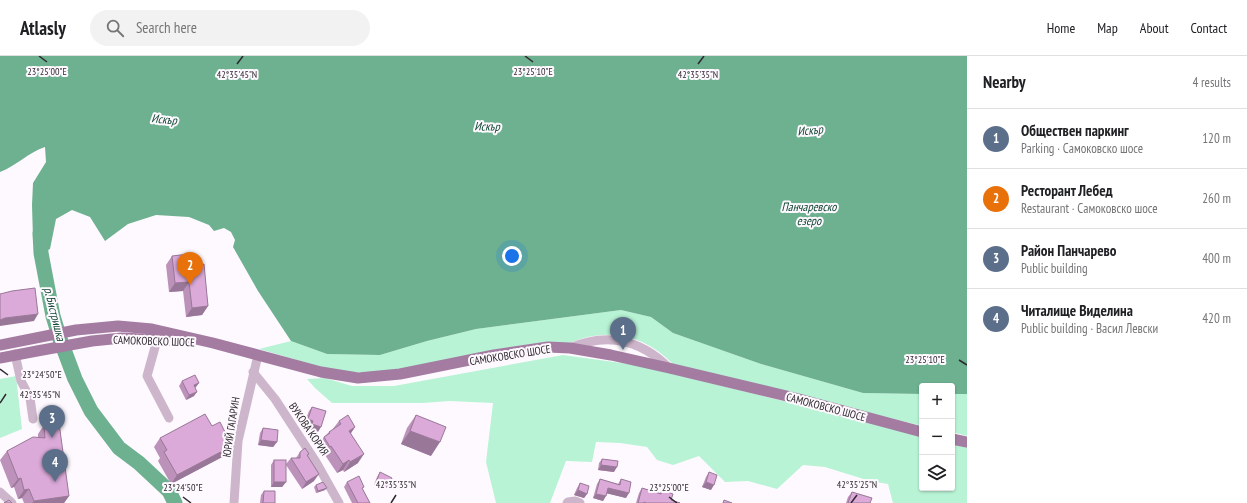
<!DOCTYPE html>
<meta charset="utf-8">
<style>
:root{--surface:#fff;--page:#f2f2f2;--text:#202124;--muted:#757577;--line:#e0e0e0;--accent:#127b56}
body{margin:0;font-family:"PT Sans Narrow",sans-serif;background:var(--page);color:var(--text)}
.controls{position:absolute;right:12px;bottom:12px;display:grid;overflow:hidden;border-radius:4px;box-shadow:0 1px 3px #0004}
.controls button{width:36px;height:36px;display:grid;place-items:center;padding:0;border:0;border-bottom:1px solid var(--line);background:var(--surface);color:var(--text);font:20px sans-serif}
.you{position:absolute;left:512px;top:200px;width:14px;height:14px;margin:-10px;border:3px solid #fff;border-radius:50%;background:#1a73e8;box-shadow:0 0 0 6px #1a73e833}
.badge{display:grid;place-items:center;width:26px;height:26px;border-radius:50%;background:var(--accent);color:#fff;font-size:13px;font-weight:700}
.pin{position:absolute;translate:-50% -33px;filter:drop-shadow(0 1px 2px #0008)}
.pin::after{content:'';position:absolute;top:21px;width:14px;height:12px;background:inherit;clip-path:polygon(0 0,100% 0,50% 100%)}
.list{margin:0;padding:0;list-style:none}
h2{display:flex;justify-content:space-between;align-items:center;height:52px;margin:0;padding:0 16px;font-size:17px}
h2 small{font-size:13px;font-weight:400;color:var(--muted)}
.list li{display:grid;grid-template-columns:26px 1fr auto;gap:12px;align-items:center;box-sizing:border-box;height:60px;padding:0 16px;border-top:1px solid var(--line)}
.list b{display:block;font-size:15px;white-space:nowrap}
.list p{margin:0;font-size:13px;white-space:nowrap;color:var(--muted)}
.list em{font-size:13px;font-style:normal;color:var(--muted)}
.icon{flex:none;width:22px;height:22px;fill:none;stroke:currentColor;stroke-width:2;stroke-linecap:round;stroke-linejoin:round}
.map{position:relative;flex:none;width:967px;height:447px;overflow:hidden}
header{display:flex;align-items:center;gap:24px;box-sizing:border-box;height:56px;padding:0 20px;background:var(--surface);border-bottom:1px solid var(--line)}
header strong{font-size:19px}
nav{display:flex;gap:22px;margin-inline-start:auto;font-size:14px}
.search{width:280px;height:36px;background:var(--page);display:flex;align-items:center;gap:10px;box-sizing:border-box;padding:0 14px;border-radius:22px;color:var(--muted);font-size:15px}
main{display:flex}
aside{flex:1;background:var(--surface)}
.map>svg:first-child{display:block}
</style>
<header>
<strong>Atlasly</strong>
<div class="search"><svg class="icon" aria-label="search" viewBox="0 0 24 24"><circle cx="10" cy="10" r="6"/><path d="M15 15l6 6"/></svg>Search here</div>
<nav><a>Home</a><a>Map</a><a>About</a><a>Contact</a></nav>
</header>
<main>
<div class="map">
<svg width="967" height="447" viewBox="0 0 967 447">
<rect width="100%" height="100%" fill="#fef9fe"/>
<g fill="#b8f3d5">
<path d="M621 254 651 261 673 277 761 308 863 337 922 338V370L673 308C644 278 607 271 569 287L418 311 375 316H351L321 311 259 293 291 285 327 298 380 299 427 285 476 273Z"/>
<path d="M563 299 636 309 922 379V432H952V386L967 390V447H893L888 428 870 425 825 411 803 409 777 433 748 425 725 426 699 400 673 409 657 404 647 391 620 387 596 386 592 406 566 405 550 447H496L486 406 493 347 449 345 423 347H332L315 332 307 323 325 322 352 330H394Z"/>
<path d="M16 320 22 373 0 382V323Z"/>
<path d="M952 338H967V380L952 376Z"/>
</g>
<path fill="#6db190" d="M0 0H967V338H952V330H922V338L863 337 761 308 673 277 651 261 621 254 476 273 427 285 380 299 327 298 291 285 258 235 233 191 235 184 231 176 224 172 214 175 209 169 189 161 156 159 128 168 105 185 90 161 72 154 56 163 50 193 41 197 33 183 32 149 33 127 46 106 45 91C29 96 16 110 0 116Z"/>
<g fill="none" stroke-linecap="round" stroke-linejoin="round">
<path stroke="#6db190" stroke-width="15" d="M40 177 41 197 53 260 60 283 75 323 91 355 119 392 139 407 169 435 175 447"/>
<g stroke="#cdb6cb" stroke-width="9">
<path d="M157 284 147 320 169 362"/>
<path d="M570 292C607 276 641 284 669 312"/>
<path d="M15 298 21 325 30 342 33 363"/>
<path d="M253 316 275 343 316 406 339 447"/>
<path d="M0 436 12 447"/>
<path d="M234 447 238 385 258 299"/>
<path d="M567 447 568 446 575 445 580 447"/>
</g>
<g stroke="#a47ca2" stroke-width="11">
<path d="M0 289 76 274 118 270 152 273 213 287 321 316 358 322 400 318 494 299 548 291 570 292 611 299 669 312 795 342 922 376"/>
<path d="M0 302 37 295 92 285 122 282 184 285"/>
<path d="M952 383 967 386"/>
</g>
</g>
<g fill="#bc92bb">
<path d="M172 200 190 210 208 250 202 259 186 261 183 235 169 236 166 209Z"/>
<path d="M182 325 195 332 194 340 186 344 179 330Z"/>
<path d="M312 351 318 376 308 373 309 370 304 368 309 355Z"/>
<path d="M416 359 431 400 401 388 407 372Z"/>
<path d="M339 365 355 371 351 377 358 407 344 416 343 414 337 417 325 399 324 400 317 390 324 381 329 376 332 374Z"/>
<path d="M44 369 69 440 64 447H24L22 442 18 443 14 431 11 432 0 404 7 395 38 381V378Z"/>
<path d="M263 372 277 386 273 391 258 389 260 377Z"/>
<path d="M160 382 226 399 171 428 158 405 160 402 154 391Z"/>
<path d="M300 396 308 400 314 425 302 433 286 409V426L282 431H271V409L274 404 286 408 291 402H296Z"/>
<path d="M602 403 614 416 598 414 599 407Z"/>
<path d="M380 416 390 428 387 432 383 430 381 433 374 429 377 421Z"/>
<path d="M709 416 711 434 702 431 706 421Z"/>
<path d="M600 423 618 428 621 423 626 442 607 437 603 445 593 442 597 428Z"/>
<path d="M347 426 363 434 370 447H352L344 431Z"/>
<path d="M580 427 587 438 584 442 574 439 577 432Z"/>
<path d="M316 429 325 434 316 437 314 431Z"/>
<path d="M642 432 660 437 662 434 671 444 680 447H636L639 437Z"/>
<path d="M264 435 275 447H260L261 439Z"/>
<path d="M852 436 870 447H846L848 441Z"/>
</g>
<g fill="#997798">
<path d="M189 226 183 235 169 236 175 227Z"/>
<path d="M208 250 202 259 186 261 192 252Z"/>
<path d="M38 258 34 265 0 270V264L5 262Z"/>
<path d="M199 327 196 331 191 334 194 329Z"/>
<path d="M197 336 194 340 186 344 189 339Z"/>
<path d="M308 363 313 365 309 370 304 368Z"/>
<path d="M312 368 321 371 318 376 308 373Z"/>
<path d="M355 371 349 380V375Z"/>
<path d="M410 375 440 386 431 400 401 388Z"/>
<path d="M261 384 277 386 273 391 258 389Z"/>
<path d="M232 390 226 399 171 428 177 419Z"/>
<path d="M364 398 358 407 344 416 350 406Z"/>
<path d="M349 404 343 414 337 417 343 408Z"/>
<path d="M601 409 617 411 614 416 598 414Z"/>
<path d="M319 418 314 425 302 433 306 426Z"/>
<path d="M21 422 14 431 11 432 18 423Z"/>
<path d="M274 426H286L282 431H271Z"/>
<path d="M706 426 714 429 711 434 702 431Z"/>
<path d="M327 432 325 434 316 437 318 435Z"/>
<path d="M608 432 629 437 626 442 605 437Z"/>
<path d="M29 433 22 442 18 443 24 434Z"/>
<path d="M578 434 587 438 584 442 574 439Z"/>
<path d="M596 438 606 440 603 445 593 442Z"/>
<path d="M69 440 64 447H32L34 445Z"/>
</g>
<g fill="#dbaad9" stroke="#997798">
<path d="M189 198 190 210 204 208 208 250 192 252 189 226 175 227 172 200Z"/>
<path d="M35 232 38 258 5 262 0 264V238L12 235Z"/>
<path d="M195 319 199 327 194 329 197 336 189 339 182 325Z"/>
<path d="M312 351 326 355 321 371 312 368 313 365 308 363Z"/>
<path d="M205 358 212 370 220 366 232 390 177 419 164 396 167 394 160 382Z"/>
<path d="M348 359 355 371 349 375 364 398 350 406 349 404 343 408 331 390 330 391 324 381 330 377 329 376 341 368 339 365Z"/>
<path d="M416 359 446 371 440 386 410 375Z"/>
<path d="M59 367 69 440 34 445 29 433 24 434 21 422 18 423 7 395 33 381 45 382 44 369Z"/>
<path d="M263 372 278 374 277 386 261 384Z"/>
<path d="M305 392 309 398 307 399 319 418 306 426 291 402H300V396Z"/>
<path d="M602 403 618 405 617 411 601 409Z"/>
<rect x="274" y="404" width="12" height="22"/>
<path d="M380 416 392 422 390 428 386 426 385 428 377 424Z"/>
<path d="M709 416 717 419 714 429 706 426Z"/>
<path d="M359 420 364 431 362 432 370 447H358L347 426Z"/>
<path d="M600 423 620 429 621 423 631 426 629 437 608 432 606 440 596 438Z"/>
<path d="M323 426 327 432 318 435 316 429Z"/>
<path d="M580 427 589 430 587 438 578 434Z"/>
<path d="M642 432 661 438 662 434 673 438 671 444 680 447H646L644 446V447H638Z"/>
<path d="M264 435H275V447H263Z"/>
<path d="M852 436 872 442 870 447H848Z"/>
<path d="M9 444 12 447H4Z"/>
<path d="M724 444 732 447H723Z"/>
</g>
<path fill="none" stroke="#2e292e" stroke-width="1.5" d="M39 0 47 6M525 0 533 6M237 8 243 0M698 8 704 0M959 304 967 309M0 313 8 319M0 347 6 338M183 441 191 447M669 441 677 447M391 447 396 439M851 447 857 439"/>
<g text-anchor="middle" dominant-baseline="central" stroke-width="4" stroke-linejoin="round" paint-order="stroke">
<g font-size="11" fill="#2e292e" stroke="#fef9fe">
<text transform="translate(154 285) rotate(2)">САМОКОВСКО ШОСЕ</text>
<text transform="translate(510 299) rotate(-9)">САМОКОВСКО ШОСЕ</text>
<text transform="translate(826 351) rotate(15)">САМОКОВСКО ШОСЕ</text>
<text transform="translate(231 371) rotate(-81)">ЮРИЙ ГАГАРИН</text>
<text transform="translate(309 373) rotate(56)">ВУКОВА КОРИЯ</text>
</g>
<g font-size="12" font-style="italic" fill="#0f4731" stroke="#fef9fe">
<text transform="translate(164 63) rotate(5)">Искър</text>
<text transform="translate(487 70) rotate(1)">Искър</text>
<text transform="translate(810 74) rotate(-5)">Искър</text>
<text x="809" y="150">Панчаревско<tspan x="809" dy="14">езеро</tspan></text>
<text transform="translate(55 258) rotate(76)">р. Бистришка</text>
</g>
</g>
<g font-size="10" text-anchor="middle" fill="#2e292e" stroke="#fef9fe" stroke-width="4" stroke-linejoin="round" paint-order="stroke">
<text x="47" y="19">23°25'00"E</text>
<text x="533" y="19">23°25'10"E</text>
<text x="237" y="22">42°35'45"N</text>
<text x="698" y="22">42°35'35"N</text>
<text x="925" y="307">23°25'10"E</text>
<text x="42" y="322">23°24'50"E</text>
<text x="40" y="342">42°35'45"N</text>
<text x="396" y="432">42°35'35"N</text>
<text x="857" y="432">42°35'25"N</text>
<text x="183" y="435">23°24'50"E</text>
<text x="669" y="435">23°25'00"E</text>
</g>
</svg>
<div class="controls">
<button>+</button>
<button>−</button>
<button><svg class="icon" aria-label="layers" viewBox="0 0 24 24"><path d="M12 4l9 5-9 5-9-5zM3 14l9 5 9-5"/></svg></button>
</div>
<div class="you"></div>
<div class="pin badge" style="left:623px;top:294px;background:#5c6f8a">1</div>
<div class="pin badge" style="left:190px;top:229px;background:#e8710a">2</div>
<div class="pin badge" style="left:52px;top:382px;background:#5c6f8a">3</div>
<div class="pin badge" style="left:55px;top:426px;background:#5c6f8a">4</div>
</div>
<aside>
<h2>Nearby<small>4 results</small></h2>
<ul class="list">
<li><span class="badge" style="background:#5c6f8a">1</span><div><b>Обществен паркинг</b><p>Parking · Самоковско шосе</p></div><em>120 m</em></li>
<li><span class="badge" style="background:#e8710a">2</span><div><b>Ресторант Лебед</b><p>Restaurant · Самоковско шосе</p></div><em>260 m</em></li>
<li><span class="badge" style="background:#5c6f8a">3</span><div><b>Район Панчарево</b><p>Public building</p></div><em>400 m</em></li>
<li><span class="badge" style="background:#5c6f8a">4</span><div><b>Читалище Виделина</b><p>Public building · Васил Левски</p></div><em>420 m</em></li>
</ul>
</aside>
</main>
